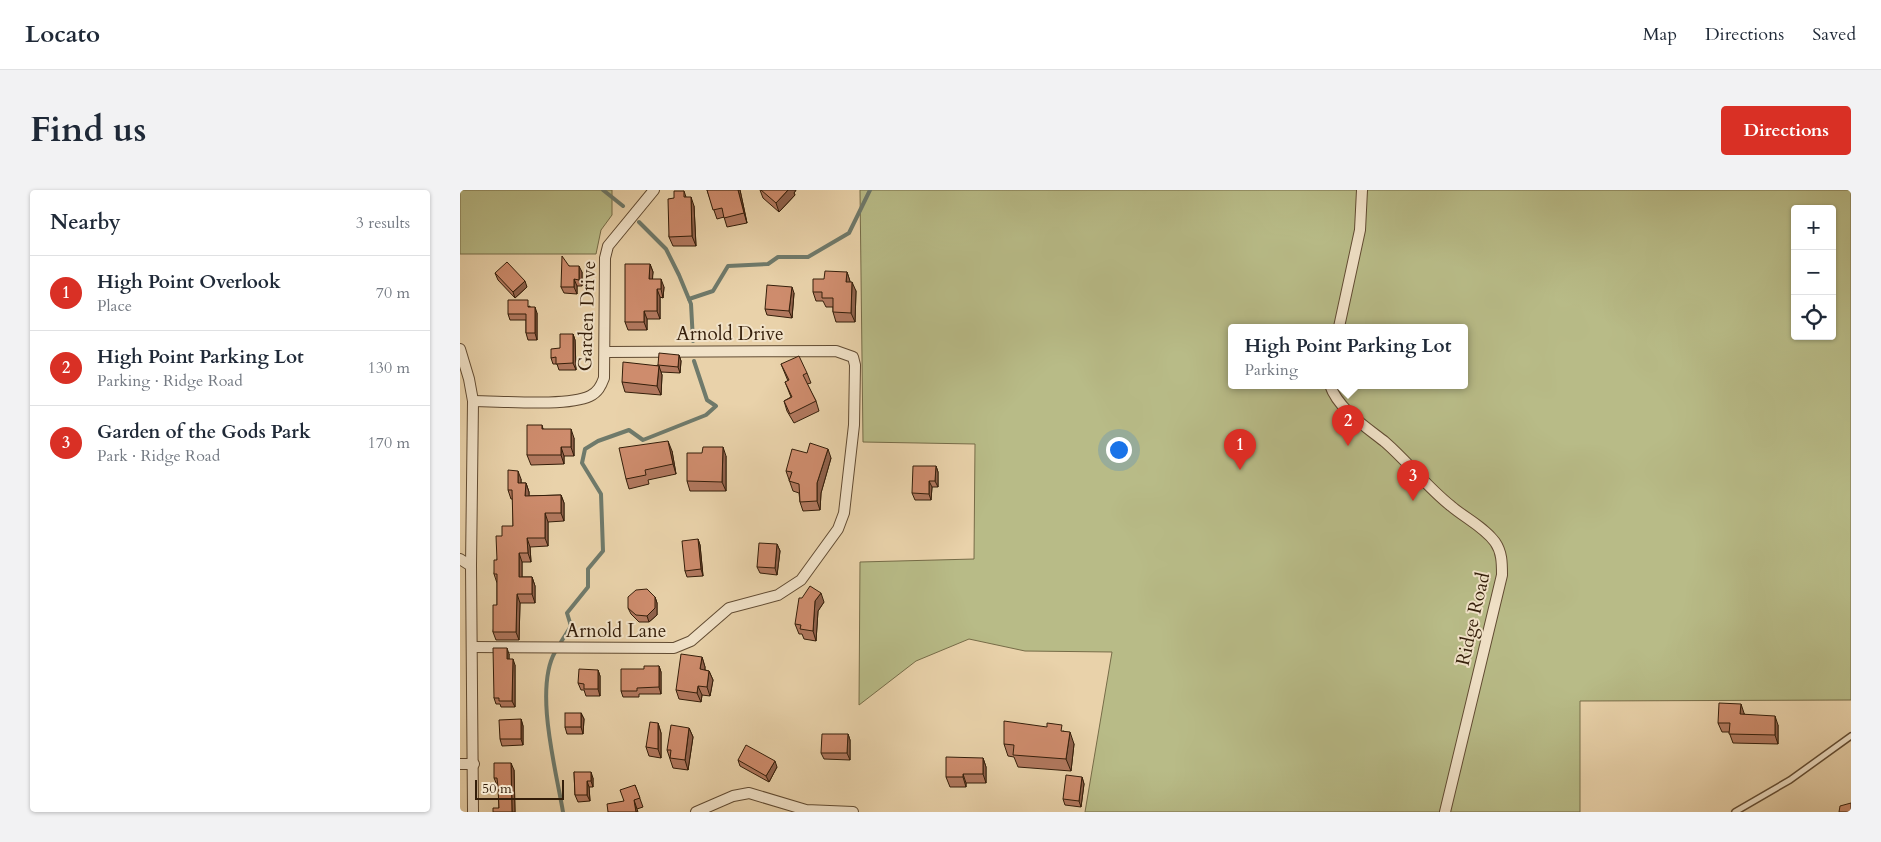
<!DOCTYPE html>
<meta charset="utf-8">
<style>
:root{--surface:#fff;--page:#f2f2f3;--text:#1f2937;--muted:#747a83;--line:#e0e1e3;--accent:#d93025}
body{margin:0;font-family:Cardo,serif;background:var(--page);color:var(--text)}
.controls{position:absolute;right:15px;top:15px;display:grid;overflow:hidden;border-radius:5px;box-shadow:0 1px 4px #0004}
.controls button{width:45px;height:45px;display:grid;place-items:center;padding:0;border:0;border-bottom:1px solid var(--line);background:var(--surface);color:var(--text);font:25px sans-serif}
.scale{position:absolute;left:15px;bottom:12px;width:89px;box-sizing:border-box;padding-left:5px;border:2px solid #341e0a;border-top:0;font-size:14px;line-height:18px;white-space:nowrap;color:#341e0a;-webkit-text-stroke:4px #f1e2c8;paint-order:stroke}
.you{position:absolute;left:658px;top:259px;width:18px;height:18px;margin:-12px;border:4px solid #fff;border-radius:50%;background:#1a73e8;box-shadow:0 0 0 8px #1a73e833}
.badge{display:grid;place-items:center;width:32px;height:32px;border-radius:50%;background:var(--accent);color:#fff;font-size:16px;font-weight:700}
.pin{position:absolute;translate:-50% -41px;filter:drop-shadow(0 1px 2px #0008)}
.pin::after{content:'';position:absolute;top:26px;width:18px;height:15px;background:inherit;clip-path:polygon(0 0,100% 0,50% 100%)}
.popup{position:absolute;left:768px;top:134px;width:240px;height:65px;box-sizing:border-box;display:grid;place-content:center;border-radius:5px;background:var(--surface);filter:drop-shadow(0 1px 4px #0005);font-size:16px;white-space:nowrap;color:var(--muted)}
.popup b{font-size:19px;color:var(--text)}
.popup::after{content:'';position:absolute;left:50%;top:100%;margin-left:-10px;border:10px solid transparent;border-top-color:var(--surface)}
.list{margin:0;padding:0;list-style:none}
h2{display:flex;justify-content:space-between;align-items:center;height:65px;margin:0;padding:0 20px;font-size:21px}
h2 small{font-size:16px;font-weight:400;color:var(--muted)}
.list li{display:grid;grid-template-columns:32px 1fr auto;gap:15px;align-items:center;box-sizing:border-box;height:75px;padding:0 20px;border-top:1px solid var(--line)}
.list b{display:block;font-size:19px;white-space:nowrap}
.list p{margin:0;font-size:16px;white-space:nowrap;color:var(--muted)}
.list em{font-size:16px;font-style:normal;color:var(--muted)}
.icon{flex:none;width:28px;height:28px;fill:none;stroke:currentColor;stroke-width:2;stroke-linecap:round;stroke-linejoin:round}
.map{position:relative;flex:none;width:1391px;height:622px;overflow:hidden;border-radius:5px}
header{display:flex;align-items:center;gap:30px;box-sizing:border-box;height:70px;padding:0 25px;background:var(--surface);border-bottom:1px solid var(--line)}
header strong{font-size:24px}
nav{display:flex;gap:28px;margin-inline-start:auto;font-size:18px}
.intro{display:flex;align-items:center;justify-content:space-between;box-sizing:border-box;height:120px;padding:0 30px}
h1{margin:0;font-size:35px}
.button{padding:12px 22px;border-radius:5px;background:var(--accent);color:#fff;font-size:18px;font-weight:700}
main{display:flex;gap:30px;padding:0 30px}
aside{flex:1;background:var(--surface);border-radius:5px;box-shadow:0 1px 4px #0004}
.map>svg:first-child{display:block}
</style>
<header>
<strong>Locato</strong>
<nav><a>Map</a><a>Directions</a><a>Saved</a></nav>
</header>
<div class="intro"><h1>Find us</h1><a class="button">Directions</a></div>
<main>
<aside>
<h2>Nearby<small>3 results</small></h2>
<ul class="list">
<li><span class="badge">1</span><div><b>High Point Overlook</b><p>Place</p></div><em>70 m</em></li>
<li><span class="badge">2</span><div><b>High Point Parking Lot</b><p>Parking · Ridge Road</p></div><em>130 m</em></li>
<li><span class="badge">3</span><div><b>Garden of the Gods Park</b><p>Park · Ridge Road</p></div><em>170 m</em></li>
</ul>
</aside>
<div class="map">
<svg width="1391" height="622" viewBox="0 0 1391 622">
<rect width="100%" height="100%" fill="#e9d2aa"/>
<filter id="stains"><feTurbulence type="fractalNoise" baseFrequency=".004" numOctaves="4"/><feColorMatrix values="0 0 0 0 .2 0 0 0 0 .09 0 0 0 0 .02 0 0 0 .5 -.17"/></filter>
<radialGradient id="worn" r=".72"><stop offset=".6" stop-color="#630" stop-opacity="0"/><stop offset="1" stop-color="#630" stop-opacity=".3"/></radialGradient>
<g fill="#b8bb87" stroke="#766c48" fill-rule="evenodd">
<path d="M0 0H152V25L141 40 136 64H0Z"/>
<path d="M400 0H1391V510L1120 511V622H625L652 462 565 461 509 449 456 471 399 515 400 372 514 369 515 254 403 252ZM1335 19H1372V146H1335ZM772 137H1004V195H772Z"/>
</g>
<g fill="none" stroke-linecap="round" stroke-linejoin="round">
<g stroke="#6f7a6b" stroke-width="4">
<path d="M143 0 163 16"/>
<path d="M179 32 206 59 219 85 231 114 233 151"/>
<path d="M229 109 253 101 268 76 308 74 318 67H348L389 43 410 0"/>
<path d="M101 452 111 436 107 423 128 397V379L143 361 141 304 122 273 125 259 138 251 169 240 183 250 246 225 256 216 247 210 234 171"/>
<path d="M95 462C74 499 96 580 103 622"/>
</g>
<defs>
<path id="lane" d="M1275 622 1330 590 1391 546"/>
<g id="street">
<path d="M879 137 900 40 902 0"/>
<path d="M0 159 9 189 13 211 11 376 13 622"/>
<path d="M870 195C878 219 906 237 925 252 948 272 967 297 991 316 1005 328 1024 337 1035 352 1042 362 1042 373 1042 385L985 622"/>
<path d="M13 211C41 211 107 217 130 206 138 202 141 196 144 188L145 68 148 56 194 0"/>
<path d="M0 369 11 376"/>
<path d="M13 457 214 458 231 451 269 418 318 405 341 390 378 339 384 323 394 235 395 175 393 167 376 161 145 162"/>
<path d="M0 574H14"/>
<path d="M236 622 273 606 289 603 346 620 393 622"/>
</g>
</defs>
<use href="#lane" stroke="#614b32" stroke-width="8"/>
<use href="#street" stroke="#614b32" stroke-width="12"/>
<use href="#lane" stroke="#f1e2c8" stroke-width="5"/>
<use href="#street" stroke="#f1e2c8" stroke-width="10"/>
</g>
<g fill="#b1785e" stroke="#341e0a">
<path d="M247 0H280L287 33 267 37 264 27 257 29Z"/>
<path d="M300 0H336L334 3 335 5 319 22 303 8Z"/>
<path d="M224 1 226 7 234 16 236 56H213L209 47 214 8Z"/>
<path d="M190 74 193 82 192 89 204 97 203 108 200 107V129H187V140H168L165 132Z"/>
<path d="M109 76 122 82V96H117V104L104 103 101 97Z"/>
<path d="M387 82 390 92 396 101 395 132H376L373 122V117H366L363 111H356L353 102 364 89Z"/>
<path d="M35 83 67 97 55 108 38 90Z"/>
<path d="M334 103 332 128 307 125 305 119Z"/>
<path d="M70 116V117L77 123V150H68L66 143V130H50L48 124Z"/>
<path d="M113 144 115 150 116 180H99L97 174H93L91 168Z"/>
<path d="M219 165 221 171 220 183 201 182 202 185 201 205 165 202 162 192Z"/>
<path d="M321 174 347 183 351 193 347 194 356 211 359 221 334 233 327 221 324 211 331 207 325 192 328 191Z"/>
<path d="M82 235 83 239 114 248V266H104V274L71 275 67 265Z"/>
<path d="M212 261 216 284 188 290 189 294 169 299 166 289Z"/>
<path d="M347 263 371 268 361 303 360 320 343 321 340 312 339 303 333 301 326 281Z"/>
<path d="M266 266V301H230L227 291Z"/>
<path d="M476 276 478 282V297H472L471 310H455L452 303Z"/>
<path d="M61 289V293H66L69 302V306L101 305 104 313V331L88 332V356L70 357 71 372H62V387H72L75 396V413H60L59 450H36L33 442 37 415V393L34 384 42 346 53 336V309H51L48 300Z"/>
<path d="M238 349 240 355 243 386 227 387 225 381Z"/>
<path d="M317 354 320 361 317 385 300 383 297 377Z"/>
<path d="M195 407 197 413V425L189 432H179L171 424 168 418Z"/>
<path d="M364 412 358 421 356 451 344 449 342 444H339L335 434Z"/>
<path d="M49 464V469L55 475V517H41L40 514H36L34 508Z"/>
<path d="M242 467 245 477V480L249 481 253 490 250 506 242 505 241 512 219 509 216 500Z"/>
<path d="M199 476 201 482V504H179V507H163L161 501 184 479Z"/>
<path d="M138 480 140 486V506H126L124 500H121L118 493Z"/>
<path d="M121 523 124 529 123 544H107L105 537Z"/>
<path d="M1284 523V524L1318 535V554L1273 553 1269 542H1262L1258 533Z"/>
<path d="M61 529 63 536V555L42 556 40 549Z"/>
<path d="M198 533 201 543V568L189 566 186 557Z"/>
<path d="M229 538 233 547 228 580 213 578 207 560Z"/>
<path d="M604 541 614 554 611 581 558 577 554 567 548 566 544 554Z"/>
<path d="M388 544 390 550V570L364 569 361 563Z"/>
<path d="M523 568 526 577V593H506V597H490L486 587Z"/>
<path d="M278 570 317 577 309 592 280 576Z"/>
<path d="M54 580 55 622H33L39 618 38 595H37L34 588Z"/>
<path d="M114 582 133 588V597H129L130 611 118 612 115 605Z"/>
<path d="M622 587 624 594 621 617 605 615 603 609Z"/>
<path d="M175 595 183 617 177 619 164 611Z"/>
</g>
<g fill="#90624c" stroke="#341e0a">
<path d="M278 0H280L287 33 284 23Z"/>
<path d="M328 0H336L334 3 335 5 319 22 316 13Z"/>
<path d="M231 7 234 16 236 56 232 46Z"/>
<path d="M190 74 193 82 192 97 189 89Z"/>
<path d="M119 76 122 82V96L119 90Z"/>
<path d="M387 82 390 91V101L386 92Z"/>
<path d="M114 89 117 96V104L114 97Z"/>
<path d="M201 89 204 97 203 108 201 99Z"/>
<path d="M65 91 67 97 55 108 53 102Z"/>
<path d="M392 92 396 101 395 132 391 123Z"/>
<path d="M332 97 334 103 332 128 329 121Z"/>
<path d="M197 99 200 107V129L197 121Z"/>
<path d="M75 117 77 123V150L75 143Z"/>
<path d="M184 121 187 129V140L184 132Z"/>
<path d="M113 144 115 150 116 180 113 173Z"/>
<path d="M219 165 221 171 220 183 218 177Z"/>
<path d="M199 176 202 185 201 205 197 196Z"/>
<path d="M111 239 114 248V266L111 257Z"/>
<path d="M208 251 212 261 216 284 213 274Z"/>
<path d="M101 257 104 266V274L101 265Z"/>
<path d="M263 257 266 266V301L262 292Z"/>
<path d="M368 259 371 268 361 303 360 320 357 311V293Z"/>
<path d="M476 276 478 282V297L475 291Z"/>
<path d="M58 281 61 289V302L58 293Z"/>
<path d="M469 291 472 297 471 310 469 304Z"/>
<path d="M66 293 69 302V314L65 306Z"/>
<path d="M101 305 104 313V331L101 323Z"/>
<path d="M85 323 88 332V356L85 348Z"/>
<path d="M67 348 70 357 71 372 68 363Z"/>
<path d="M238 349 240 355 243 386 241 379Z"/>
<path d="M317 354 320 361 317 385 315 378Z"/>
<path d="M59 363 62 372V396L59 387Z"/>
<path d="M72 387 75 396V413L72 404Z"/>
<path d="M361 403 364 412 358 421 356 451 353 441 355 411Z"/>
<path d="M57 404 60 413 59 450 56 442Z"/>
<path d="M195 407 197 413V425L189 432 187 426Z"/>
<path d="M47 458 49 464V475L47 469Z"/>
<path d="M242 467 245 477 244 489 240 479Z"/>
<path d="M53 469 55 475V517L52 511Z"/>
<path d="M199 476 201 482V504L199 497Z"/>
<path d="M138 480 140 486V506L138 499Z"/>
<path d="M249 481 253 490 250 506 247 497Z"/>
<path d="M238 496 242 505 241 512 237 503Z"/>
<path d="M1281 514 1284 523V533L1280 524Z"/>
<path d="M121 523 124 529 123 544 121 537Z"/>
<path d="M1315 526 1318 535V554L1315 545Z"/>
<path d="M61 529 63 536V555L61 549Z"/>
<path d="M198 533 201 543V568L198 559Z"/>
<path d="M229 538 233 547 228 580 225 570Z"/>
<path d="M610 542 614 554 611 581 606 569Z"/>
<path d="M388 544 390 550V570L387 563Z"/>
<path d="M523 568 526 577V593L523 584Z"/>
<path d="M315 571 317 577 309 592 306 586Z"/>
<path d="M51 573 54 580 55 622H52Z"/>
<path d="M131 582 133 588V597L131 591Z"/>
<path d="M503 584 506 593V597L503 587Z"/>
<path d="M622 587 624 594 621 617 619 611Z"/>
<path d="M127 591 129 597 130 611 127 605Z"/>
<path d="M174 610 178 622H176Z"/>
</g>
<g fill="#ce8c6d" stroke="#341e0a">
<path d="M247 0H278L284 23 264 28 262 18 253 20Z"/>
<path d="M301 0H328L316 13Z"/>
<path d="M214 1H224V7H231L232 46 209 47 208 9 214 8Z"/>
<path d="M102 66 109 76H119V90L114 89V97H101Z"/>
<path d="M47 72 65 91 53 102 35 83Z"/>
<path d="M165 74H190L189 89H201V99H197V121H184V132H165Z"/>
<path d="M365 81 387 82 386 92H392L391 123 373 122V108H362V102H353V89H364Z"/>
<path d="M307 95 332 97 329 121 305 119Z"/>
<path d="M48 110H68V117H75V143H66V124H48Z"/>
<path d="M100 144H113V173L96 174V167L91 168V159L100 158Z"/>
<path d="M199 163 219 165 218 177 198 175Z"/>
<path d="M339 166 347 183 343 185 356 211 330 224 324 211 332 207 325 192 329 190 321 174Z"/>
<path d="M163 172 199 176 197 196 162 192Z"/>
<path d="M67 235H82V239H111V257H101V265H67Z"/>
<path d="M208 251 213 274 185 280 186 285 166 289 159 258Z"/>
<path d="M350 253 368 259 357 293V311L340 312 339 294 329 291 332 282 326 281 332 259 347 263Z"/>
<path d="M243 257H263L262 292 227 291V263H242Z"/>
<path d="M453 276H476L475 291H469V304L452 303Z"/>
<path d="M48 280 58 281V293H66L65 306 101 305V323H85V348H67L68 363H59V387H72V404H57L56 442H33V415H37V384H34V370H37L36 346H42V336H53L52 300H48Z"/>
<path d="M238 349 241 379 225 381 222 351Z"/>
<path d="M299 353 317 354 315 378 297 377Z"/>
<path d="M350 396 361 403 355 411 353 441 340 439 341 435 335 434 339 408H342Z"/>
<path d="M187 399 195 407V418L187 426 176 425 168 418V407L176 400Z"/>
<path d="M33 458H47V469H53L52 511H39V508H34Z"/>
<path d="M221 464 242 467 240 479 249 481 247 497 238 496 237 503 216 500Z"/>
<path d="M184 476H199V497L177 498V501H161V479H184Z"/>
<path d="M119 479 138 480V499H124V494L118 493Z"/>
<path d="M1259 513 1281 514 1280 524 1315 526V545L1269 544 1270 533H1258Z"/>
<rect x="105" y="523" width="16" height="14"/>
<path d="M61 529V549H40L39 530Z"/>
<path d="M544 531 587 537V533L602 535 601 541 610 542 606 569 553 565 554 555 544 554Z"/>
<path d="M190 532 198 533V559L186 557Z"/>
<path d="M211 535 229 538 225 570 210 568 211 560H207Z"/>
<path d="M362 544H388L387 563H361Z"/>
<path d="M286 555 315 571 306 586 278 570Z"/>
<path d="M486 567 523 568V584H503V587H486Z"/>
<path d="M34 573H51L52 622H33V618H39L38 597 37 588H34Z"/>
<path d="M114 582H131V591H127V605H115Z"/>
<path d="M606 585 622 587 619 611 603 609Z"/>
<path d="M175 595 180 608 174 610 176 622H148L147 614 164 611 160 600Z"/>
<path d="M1391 613V622H1379L1380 616Z"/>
</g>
<g text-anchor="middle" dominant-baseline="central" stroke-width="4" stroke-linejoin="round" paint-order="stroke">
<g font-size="19" fill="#341e0a" stroke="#f1e2c8">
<text transform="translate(127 126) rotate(-88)">Garden Drive</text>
<text x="270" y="144">Arnold Drive</text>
<text transform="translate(1013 429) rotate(-77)">Ridge Road</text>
<text x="156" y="441">Arnold Lane</text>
</g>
</g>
<rect width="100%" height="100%" filter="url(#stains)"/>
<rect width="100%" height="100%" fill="url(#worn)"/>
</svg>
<div class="controls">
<button>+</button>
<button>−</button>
<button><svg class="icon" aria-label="locate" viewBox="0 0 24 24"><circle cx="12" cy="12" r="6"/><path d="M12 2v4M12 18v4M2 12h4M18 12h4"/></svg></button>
</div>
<div class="scale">50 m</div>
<div class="you"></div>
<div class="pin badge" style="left:780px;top:280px">1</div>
<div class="pin badge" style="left:888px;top:256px">2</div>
<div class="popup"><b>High Point Parking Lot</b>Parking</div>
<div class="pin badge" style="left:953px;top:311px">3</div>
</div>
</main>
